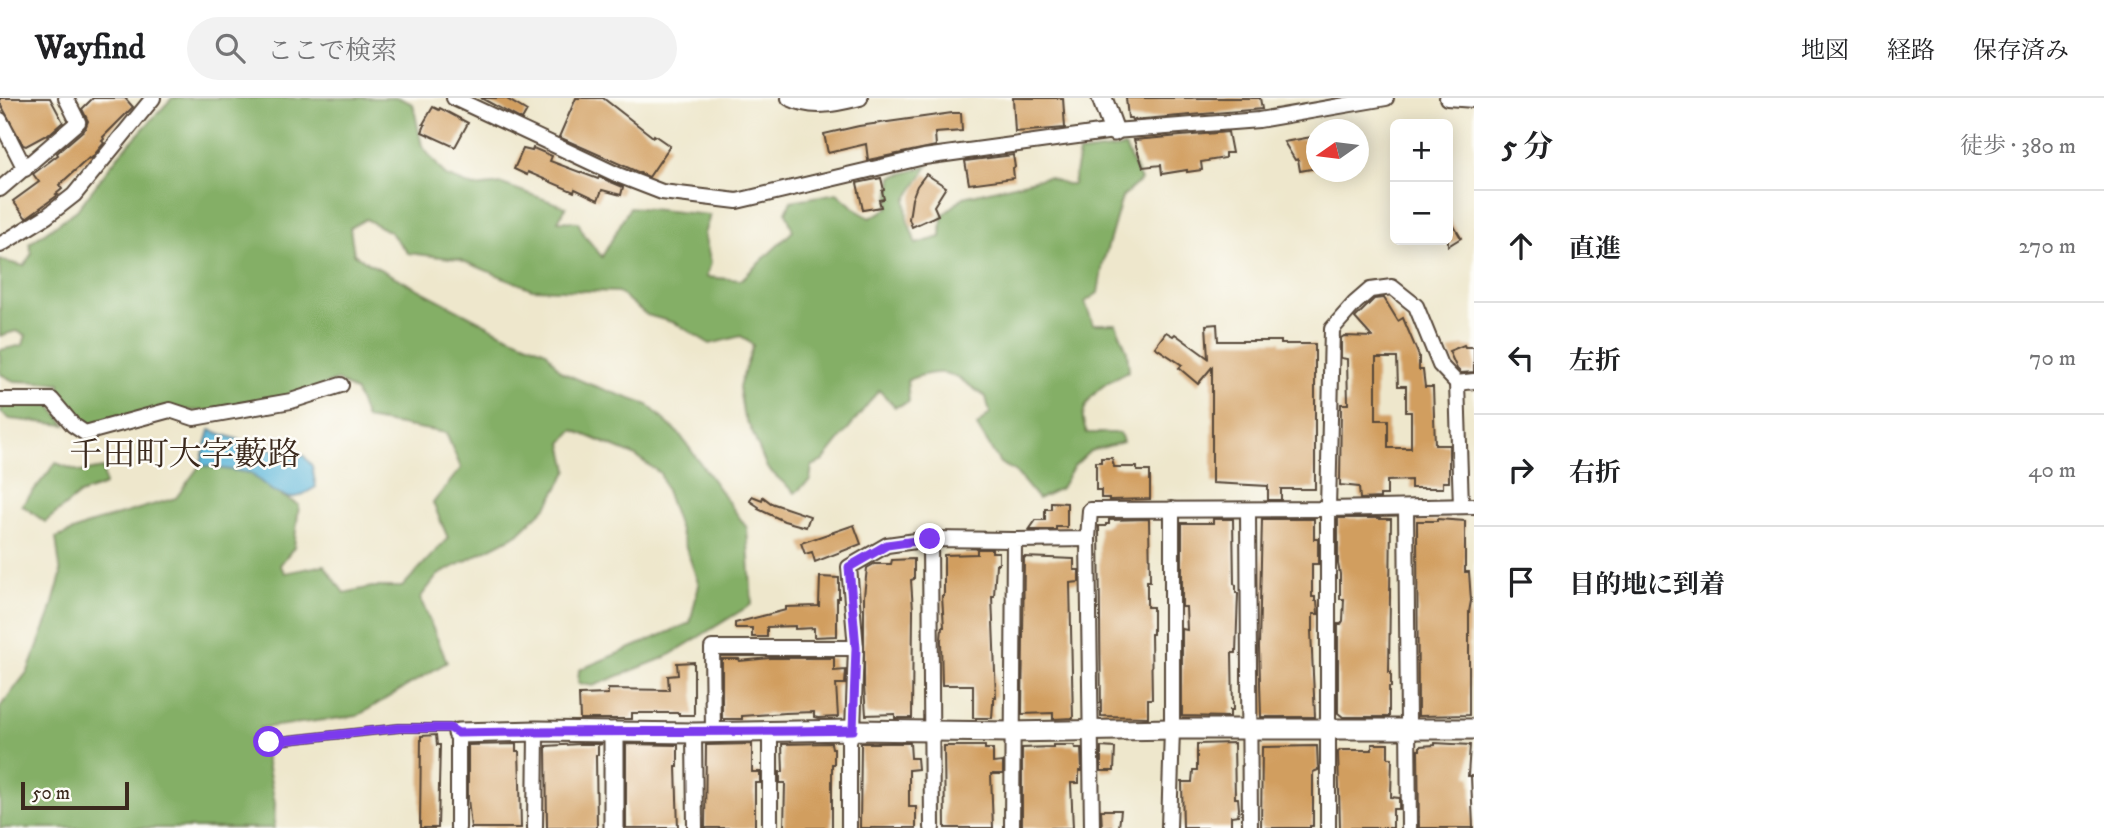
<!DOCTYPE html>
<html lang="ja">
<meta charset="utf-8">
<style>
:root{--surface:#fff;--page:#f2f2f2;--text:#202124;--muted:#757577;--line:#e0e0e0}
body{margin:0;font-family:"IM FELL DW Pica","Noto Serif JP",serif;background:var(--page);color:var(--text)}
.controls{position:absolute;right:21px;top:21px;display:grid;overflow:hidden;border-radius:10px;box-shadow:0 4px 18px #0003}
.controls button{width:63px;height:63px;display:grid;place-items:center;padding:0;border:0;border-bottom:2px solid var(--line);background:var(--surface);color:var(--text);font:35px sans-serif}
.compass{position:absolute;left:1306px;top:21px;width:63px;height:63px;border-radius:50%;background:var(--surface);box-shadow:0 4px 18px #0003;rotate:256deg}
.scale{position:absolute;left:21px;bottom:18px;width:108px;box-sizing:border-box;padding-left:7px;border:4px solid #3b2a1e;border-top:0;font-size:19px;line-height:24px;white-space:nowrap;color:#3b2a1e;-webkit-text-stroke:5px #fdfcf7;paint-order:stroke}
.stop{position:absolute;width:21px;height:21px;margin:-16px;border:5px solid #7c3aed;border-radius:50%;background:#fff}
.stop.end{background:#7c3aed;border-color:#fff;box-shadow:0 2px 7px #0008}
.list{margin:0;padding:0;list-style:none}
h2{display:flex;justify-content:space-between;align-items:center;height:91px;margin:0;padding:0 28px;font-size:30px}
h2 small{font-size:23px;font-weight:400;color:var(--muted)}
.list li{display:grid;grid-template-columns:46px 1fr auto;gap:21px;align-items:center;box-sizing:border-box;height:112px;padding:0 28px;border-top:2px solid var(--line)}
.list b{display:block;font-size:26px;white-space:nowrap}
.list em{font-size:23px;font-style:normal;color:var(--muted)}
.icon{flex:none;width:38px;height:38px;fill:none;stroke:currentColor;stroke-width:2;stroke-linecap:round;stroke-linejoin:round}
.map{position:relative;flex:none;width:1474px;height:730px;overflow:hidden}
header{display:flex;align-items:center;gap:42px;box-sizing:border-box;height:98px;padding:0 35px;background:var(--surface);border-bottom:2px solid var(--line)}
header strong{font-size:33px}
nav{display:flex;gap:38px;margin-inline-start:auto;font-size:24px}
.search{width:490px;height:63px;background:var(--page);display:flex;align-items:center;gap:18px;box-sizing:border-box;padding:0 24px;border-radius:38px;color:var(--muted);font-size:26px}
main{display:flex}
aside{flex:1;background:var(--surface)}
.map>svg:first-child{display:block}
</style>
<header>
<strong>Wayfind</strong>
<div class="search"><svg class="icon" aria-label="search" viewBox="0 0 24 24"><circle cx="10" cy="10" r="6"/><path d="M15 15l6 6"/></svg>ここで検索</div>
<nav><a>地図</a><a>経路</a><a>保存済み</a></nav>
</header>
<main>
<div class="map">
<svg width="1474" height="730" viewBox="0 0 1474 730">
<rect width="100%" height="100%" fill="#fdfcf7"/>
<filter id="ink" filterUnits="userSpaceOnUse"><feTurbulence type="fractalNoise" baseFrequency=".0143" numOctaves="2"/><feDisplacementMap in="SourceGraphic" scale="14" xChannelSelector="R" yChannelSelector="G"/><feConvolveMatrix kernelMatrix="1 2 1 2 8 2 1 2 1" color-interpolation-filters="sRGB"/></filter>
<filter id="wash" filterUnits="userSpaceOnUse"><feTurbulence type="fractalNoise" baseFrequency=".00686" numOctaves="4" result="noise"/><feDisplacementMap in="SourceGraphic" scale="28" xChannelSelector="R" yChannelSelector="G"/><feGaussianBlur stdDeviation="1.57" result="paint"/><feColorMatrix in="noise" values="0 0 0 0 0 0 0 0 0 0 0 0 0 0 0 0 0 1.4 0 .05"/><feComposite in="paint" operator="in"/></filter>
<g filter="url(#wash)">
<rect width="100%" height="100%" fill="#eee7cc"/>
<g fill="#84af66" stroke="#606c42" stroke-width="2">
<path d="M172 0H399L413 6 422 48 446 78 474 89 502 86 566 109 558 123 578 124 584 137 602 159 630 109 710 117 704 136 711 165 706 179 741 182 793 133 786 114 791 103 837 95 858 113 870 120 888 110 892 79 928 68 906 102 907 121 916 146 941 139 942 118 964 99 1047 79 1066 86H1073L1079 55 1125 49 1141 82 1122 99 1103 165 1098 195 1085 204 1093 226H1116L1127 253 1129 273C1111 281 1086 296 1083 318 1082 323 1085 330 1087 335H1120L1123 344 1090 353 1073 369 1061 390 1038 401 1015 373 1000 365 977 328 990 315 986 299C952 276 949 267 907 282L909 304 895 309 879 292 823 363 812 368 810 382 795 395 767 370 750 329 743 316 739 289 753 247 741 238 710 246 675 225 647 217 618 194 532 191 458 161 408 155 390 134 366 121 350 130 354 156 370 166 502 235 546 253 561 274 589 286 648 307 680 337 747 430 752 506 666 559 593 588 578 585 579 572 690 525 699 487 660 375 634 357 573 332 562 345 568 372 548 407 518 436 438 477 420 500 447 564 357 618 260 630 275 705 274 730H0V609L28 573 50 516 61 477 56 440 95 424 176 400 200 367 250 375 271 392 299 407 294 449 280 467 285 475 324 467 344 495 372 489H402L448 440 433 405 461 370 446 335 366 321 356 294 337 282 291 299 226 314 178 312 91 332 73 325 59 306 60 285 14 283 0 276V252L23 247 26 237 16 233 0 238V162L24 168 32 155 29 146 77 112 119 57Z"/>
<path d="M5 306 50 307 66 327 10 321 0 314Z"/>
<path d="M56 365 81 374 103 370 105 387 80 396 45 424 22 407Z"/>
</g>
<path fill="#5cb6d9" stroke="#4c707c" stroke-width="2" d="M210 332 258 348 304 358 312 368 316 389 300 398 290 400 271 392 250 375 200 367Z"/>
<g id="blocks">
<g fill="#d19e5e" fill-rule="evenodd">
<path d="M0 0H50L63 24 47 38 46 37 26 48 23 47 5 14 0 5Z"/>
<path d="M93 0H125L133 9 103 39 104 41 102 43 104 45 91 61 89 60 59 87 62 91 56 96 58 97 26 120 13 103 39 84 33 76 58 57 57 55 85 31 88 23 82 11Z"/>
<path d="M481 0H505L527 13 522 22Z"/>
<path d="M576 0H603L653 39 654 37 670 48 649 79 559 39Z"/>
<path d="M1013 0H1063L1065 30 1015 34Z"/>
<path d="M1126 0H1260L1262 11 1132 22 1131 20H1128Z"/>
<path d="M433 9 439 12 440 10 468 25 455 49 422 34 425 27 423 26Z"/>
<path d="M952 15H961L962 33 935 35 936 48 868 62 866 46 828 55 824 36 859 28Z"/>
<path d="M1228 34 1232 55H1225V60L1201 64 1202 72 1187 74V72L1162 76 1161 67 1143 69 1134 42Z"/>
<path d="M1317 38V70L1300 73 1298 61 1295 62 1284 44Z"/>
<path d="M533 50 552 58 550 63 598 81 599 79 623 89 621 97 602 92 598 102 575 91 574 94 528 74 527 77 514 71 523 51 532 53Z"/>
<path d="M1013 57 1015 69 1013 70 1014 80 969 86 965 63Z"/>
<path d="M926 76 946 89 934 108 938 117 912 129 909 121 912 101 917 88Z"/>
<path d="M881 80 884 92 882 93 884 101 879 102 881 109 863 112 857 85Z"/>
<path d="M1448 118 1461 140 1448 148Z"/>
<path d="M1384 200 1398 223 1403 220 1419 258V272H1423L1425 289H1433L1435 347H1449V384H1443V390H1411V382L1387 383V397H1380V400L1360 401 1359 389 1340 387 1341 306H1348L1347 261 1341 260V240L1344 238 1372 239 1355 220 1374 201ZM1376 260H1397L1398 288H1406V314H1411V350H1388V322H1376Z"/>
<path d="M1217 226 1218 243H1281V246H1315V391H1281V402H1268V388L1212 385V269L1198 286 1179 270 1182 267 1155 249 1166 234 1173 238 1175 236 1208 260 1206 227Z"/>
<path d="M1464 247 1465 249H1474V274L1461 275 1457 271 1449 253Z"/>
<path d="M1101 360H1112L1114 369H1137V373H1150V401L1109 402V400H1101V392H1096V364H1101Z"/>
<path d="M752 398 762 402 763 399 771 405 810 418 806 429 784 423 758 411 759 409 750 403Z"/>
<path d="M1051 404 1067 405V429H1056V432H1029L1036 422H1045V411H1051Z"/>
<path d="M1338 420H1380V421H1391L1389 574H1391V589H1389V619H1343L1338 615V526H1341L1343 523 1344 501H1340V476L1338 466Z"/>
<path d="M1149 421 1150 483H1147V509H1153V536H1151L1152 601H1148V619L1101 618 1099 428H1106V426H1109V422Z"/>
<path d="M1213 421H1233L1234 486 1236 487V495H1238L1236 555H1232L1233 612H1230V619L1182 618V531L1187 532 1186 509H1182V425H1213Z"/>
<path d="M1262 421H1314V441H1318V466H1312V499H1315V503H1317L1318 516H1313V533H1311L1315 619H1261L1259 549Z"/>
<path d="M1437 421 1465 423V474H1469L1471 503 1469 514V617L1418 618 1417 423H1437Z"/>
<path d="M854 427 861 446 815 464 812 454 805 456 801 445Z"/>
<path d="M977 451H992V454H999V466H996L994 498H992L996 599H994V606H993L992 620H973V587H942L941 542 942 529H944L942 498H944V457L977 456Z"/>
<path d="M1024 459 1074 461V472H1079V484L1070 485 1073 620 1053 621V615L1022 616Z"/>
<path d="M914 461V481L911 482 913 512 912 620H895V616L866 617 864 588V498L867 470 874 466H891L892 462Z"/>
<path d="M820 479 839 480V500H837V538L814 539V530L795 531V528L767 529V539H752V530H735V525L786 512V509L819 508Z"/>
<path d="M770 560H834V573L846 572 845 586H836L838 619 818 620 814 619V614L785 615 742 618V621H722V561H739L740 563Z"/>
<path d="M694 564V617H679V615H632V621H580L579 597 608 596V591L669 592 668 578 678 577 677 565Z"/>
<path d="M436 637 437 647H440L438 730H420L421 638Z"/>
<path d="M831 645 832 650H834V666H832V730H784L785 685H780V674H783L782 646Z"/>
<path d="M861 645H910L911 660H917L918 671 909 672V709H916V730H860Z"/>
<path d="M1234 645 1235 700H1238L1239 711 1238 717 1231 718V730H1183L1182 684H1192L1193 672H1197V646Z"/>
<path d="M1435 645 1470 647 1468 678H1471L1473 730H1419L1418 652H1420V648L1435 647Z"/>
<path d="M516 646V653H519L520 683 521 730H471L468 700V647Z"/>
<path d="M580 646H602L598 647V657H596L597 730H547L546 648Z"/>
<path d="M626 646 678 647V669H676L678 730H626Z"/>
<path d="M752 646V674H760V685H755V730H705L706 647Z"/>
<path d="M1372 646H1388V660H1392L1391 699 1399 700V711H1393V730H1340L1338 654 1341 652H1372Z"/>
<path d="M1053 647H1074L1075 650H1081L1082 673H1079V685H1071L1073 730H1022V650L1053 649Z"/>
<path d="M944 648H985V651H993V665L1003 664V676H991L993 730H945Z"/>
<path d="M1317 648 1318 672 1313 674V728H1310V730H1261L1262 649Z"/>
<path d="M1101 649 1115 650 1114 673H1101Z"/>
<path d="M1101 712H1121L1119 729 1102 730Z"/>
</g>
</g>
</g>
<g filter="url(#ink)">
<use href="#blocks" fill-opacity="0" stroke="#564638" stroke-width="2"/>
<g fill="none" stroke-linecap="round" stroke-linejoin="round">
<defs>
<path id="lane" d="M269 644 399 630H450L455 633"/>
<g id="street">
<path d="M454 0 618 77 662 94 737 103 924 59 1114 33 1259 22 1386 0"/>
<path d="M789 0C813 12 835 6 860 0"/>
<path d="M1447 0 1474 2"/>
<path d="M0 22 25 71"/>
<path d="M0 91 78 24 66 0"/>
<path d="M0 147 47 118 74 97 153 0"/>
<path d="M0 302H52L73 327 85 335 170 312 194 320 291 303 341 287"/>
<path d="M1461 408 1457 285 1474 283"/>
<path d="M1406 410 1409 730"/>
<path d="M1248 412 1250 730"/>
<path d="M930 441 932 730"/>
<path d="M1088 441 1092 730"/>
<path d="M713 634 712 550H856"/>
<path d="M770 634V730"/>
<path d="M694 635 695 730"/>
<path d="M458 730V635"/>
<path d="M535 730 536 633"/>
<path d="M849 730V643L853 632 856 550 849 469 887 447 930 441 1014 442"/>
<path d="M1012 730 1014 442 1088 441 1090 412 1328 411 1332 231 1355 205 1370 192 1392 189 1416 208 1440 267 1457 285"/>
<path d="M1169 730 1172 631V411"/>
<path d="M1328 730V411L1474 408"/>
</g>
<g id="secondary">
<path d="M1102 0 1114 33"/>
<path d="M614 634V730"/>
<path d="M458 635 536 633 694 635 853 632 1011 634 1172 631H1474"/>
</g>
</defs>
<use href="#lane" stroke="#564638" stroke-width="10"/>
<use href="#street" stroke="#564638" stroke-width="18"/>
<use href="#secondary" stroke="#564638" stroke-width="23"/>
<use href="#lane" stroke="#fff" stroke-width="7"/>
<use href="#street" stroke="#fff" stroke-width="14"/>
<use href="#secondary" stroke="#fff" stroke-width="19"/>
</g>
</g>
<g fill="none" stroke-linecap="round" stroke-linejoin="round" filter="url(#ink)">
<path stroke="#7c3aed" stroke-width="9" d="M269 644 399 630H450L458 635C590 632 721 635 853 632L856 550 849 469 887 447 930 441"/>
</g>
<g text-anchor="middle" dominant-baseline="central" stroke-width="5" stroke-linejoin="round" paint-order="stroke">
<g font-size="33" fill="#3b2a1e" stroke="#fdfcf7">
<text x="185" y="357">千田町大字藪路</text>
</g>
</g>
</svg>
<div class="controls">
<button>+</button>
<button>−</button>
</div>
<svg class="compass" viewBox="-18 -18 36 36"><path d="M0-13l5 13h-10z" fill="#e53935"/><path d="M0 13l5-13h-10z" fill="#757577"/></svg>
<div class="scale">50 m</div>
<div class="stop" style="left:269px;top:644px"></div>
<div class="stop end" style="left:930px;top:441px"></div>
</div>
<aside>
<h2>5 分<small>徒歩 · 380 m</small></h2>
<ul class="list">
<li><svg class="icon" aria-label="ahead" viewBox="0 0 24 24"><path d="M12 20V5M6 11l6-6 6 6"/></svg><div><b>直進</b></div><em>270 m</em></li>
<li><svg class="icon" aria-label="left" viewBox="0 0 24 24"><path d="M17 20v-9H6M10 6l-5 5 5 5"/></svg><div><b>左折</b></div><em>70 m</em></li>
<li><svg class="icon" aria-label="right" viewBox="0 0 24 24"><path d="M7 20v-9h11M14 6l5 5-5 5"/></svg><div><b>右折</b></div><em>40 m</em></li>
<li><svg class="icon" aria-label="arrive" viewBox="0 0 24 24"><path d="M6 21V4h12l-3 4 3 4H6"/></svg><div><b>目的地に到着</b></div></li>
</ul>
</aside>
</main>
